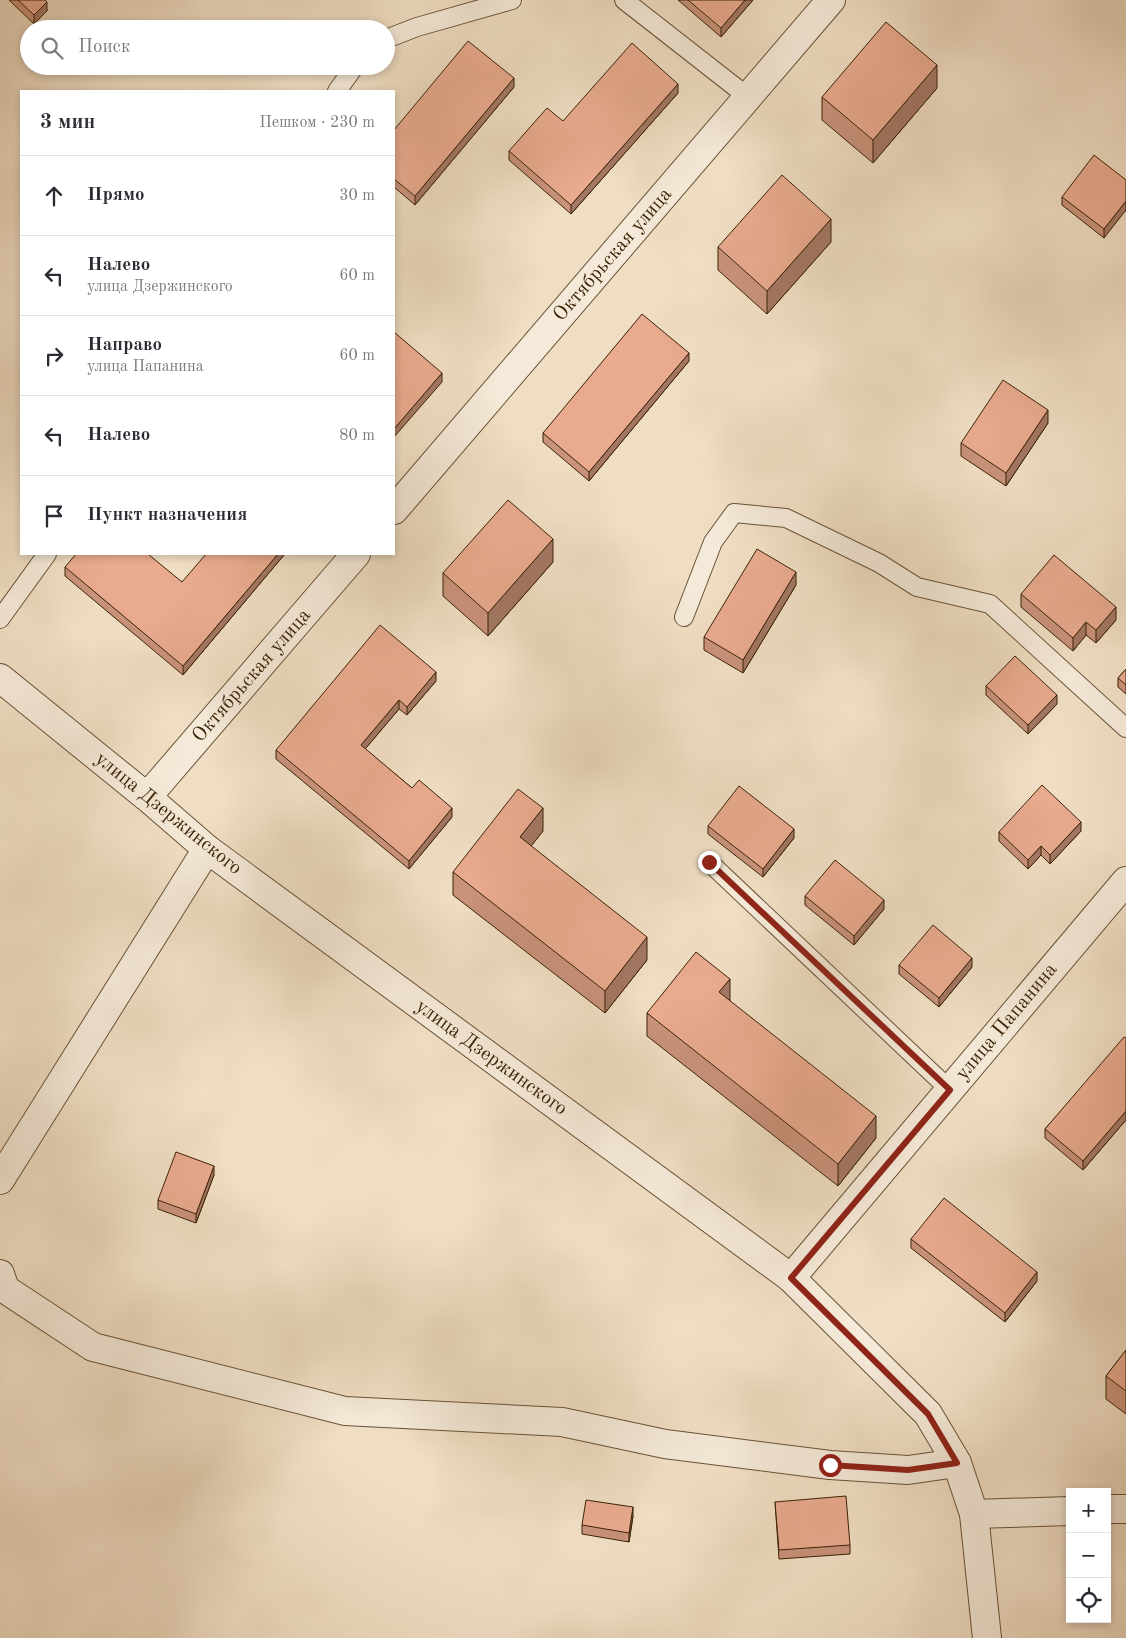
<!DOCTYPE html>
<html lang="ru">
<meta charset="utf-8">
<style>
:root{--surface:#fff;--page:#f2f2f3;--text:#2b2b33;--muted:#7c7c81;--line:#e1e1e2}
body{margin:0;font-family:"Old Standard TT",serif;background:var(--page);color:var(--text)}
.controls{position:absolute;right:15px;bottom:15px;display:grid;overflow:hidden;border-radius:0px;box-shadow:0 2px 8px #0003}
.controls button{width:45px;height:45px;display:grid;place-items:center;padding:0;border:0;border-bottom:1px solid var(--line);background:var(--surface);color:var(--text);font:25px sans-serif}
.stop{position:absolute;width:15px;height:15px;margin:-11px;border:4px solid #8f2418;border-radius:50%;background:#fff}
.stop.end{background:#8f2418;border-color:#fff;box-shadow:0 1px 5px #0008}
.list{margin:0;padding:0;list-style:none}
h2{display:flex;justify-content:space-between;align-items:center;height:65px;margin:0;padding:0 20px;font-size:21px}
h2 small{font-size:16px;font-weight:400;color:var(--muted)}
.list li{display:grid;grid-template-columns:32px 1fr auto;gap:15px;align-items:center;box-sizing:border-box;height:80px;padding:0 20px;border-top:1px solid var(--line)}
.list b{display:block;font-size:19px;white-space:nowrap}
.list p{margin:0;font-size:16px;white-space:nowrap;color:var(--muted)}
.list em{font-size:16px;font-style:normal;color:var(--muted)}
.icon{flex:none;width:28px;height:28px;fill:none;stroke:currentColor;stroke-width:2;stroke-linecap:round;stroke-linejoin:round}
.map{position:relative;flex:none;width:1126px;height:1638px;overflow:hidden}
.search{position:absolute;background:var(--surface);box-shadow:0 2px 8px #0003;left:20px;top:20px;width:375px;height:55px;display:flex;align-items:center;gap:12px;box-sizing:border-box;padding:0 18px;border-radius:28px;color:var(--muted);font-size:19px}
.panel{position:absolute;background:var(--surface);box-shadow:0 2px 8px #0003;left:20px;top:90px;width:375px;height:465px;border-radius:0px}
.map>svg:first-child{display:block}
</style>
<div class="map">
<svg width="1126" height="1638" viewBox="0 0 1126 1638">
<rect width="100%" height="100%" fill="#f0dec4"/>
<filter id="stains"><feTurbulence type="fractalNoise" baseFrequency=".004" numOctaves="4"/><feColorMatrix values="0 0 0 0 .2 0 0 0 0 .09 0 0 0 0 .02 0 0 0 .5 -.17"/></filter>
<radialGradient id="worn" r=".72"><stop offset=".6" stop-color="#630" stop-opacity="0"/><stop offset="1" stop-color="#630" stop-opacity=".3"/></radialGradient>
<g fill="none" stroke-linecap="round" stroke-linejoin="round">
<defs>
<g id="lane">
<path d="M624 0 748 97"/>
<path d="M386 39 417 27 512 0"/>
<path d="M337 91 355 66"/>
<path d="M684 617 713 542 734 513 786 518 879 563 917 587 990 604 1126 728"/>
<path d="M0 619 47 554"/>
<path d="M709 862 950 1090"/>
</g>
<g id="street">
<path d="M394 510 831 0"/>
<path d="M0 678 147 797 207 849 791 1278 928 1414 957 1463 974 1514 987 1638"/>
<path d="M147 797 356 554"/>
<path d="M0 1180 207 849"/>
<path d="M0 1274 5 1289 93 1347 345 1411 562 1422 665 1444 830 1465 908 1470 957 1463"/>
<path d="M791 1278 1126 881"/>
<path d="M1107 1509H1126"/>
<path d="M974 1514 1070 1511"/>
</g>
</defs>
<use href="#lane" stroke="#685235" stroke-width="20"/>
<use href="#street" stroke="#685235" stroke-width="30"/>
<use href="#lane" stroke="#f5ead9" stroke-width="18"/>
<use href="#street" stroke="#f5ead9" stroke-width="28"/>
</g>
<g fill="#c8927b" stroke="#3b2305">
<path d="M9 0H45L47 11 34 24Z"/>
<path d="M678 0H753L721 37Z"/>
<path d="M514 87 415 205 394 187V130Z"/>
<path d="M937 88 873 163 822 120V97Z"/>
<path d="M678 93 571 214 509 160V151L563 121Z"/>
<path d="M1126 180 1104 238 1062 205V197Z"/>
<path d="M831 242 767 314 718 270V247Z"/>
<path d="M689 361 589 481 543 442V433Z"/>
<path d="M1048 423 1006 486 961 456V443Z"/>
<path d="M284 554V555L183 675 65 576V567L182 582Z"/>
<path d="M553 562 488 636 443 596V573Z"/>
<path d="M796 585 743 673 704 650V637Z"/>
<path d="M1021 594 1116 620 1096 643 1086 635 1073 651 1021 607Z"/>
<path d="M1126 669V694L1118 687V678Z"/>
<path d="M436 681 407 715 399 709 365 749 412 788 452 817 409 869 276 759V750Z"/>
<path d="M986 686 1057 704 1028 734 986 695Z"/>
<path d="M708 826 794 838 763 877 708 834Z"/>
<path d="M543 831 531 846 647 960 605 1013 453 895V872Z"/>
<path d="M1081 831 1050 864 1041 855 1028 869 999 841V832Z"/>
<path d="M805 896 884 909 854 945 805 905Z"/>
<path d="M899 965 972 967 939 1007 899 974Z"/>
<path d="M647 1013 876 1138 838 1186 647 1036Z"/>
<path d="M1126 1038V1120L1083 1170 1045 1138V1129Z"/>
<path d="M214 1175 196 1223 158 1209V1200Z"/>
<path d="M911 1239 1037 1281 1005 1322 911 1248Z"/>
<path d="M1126 1350V1414L1106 1399V1376Z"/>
<path d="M775 1502 850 1545V1554L779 1559Z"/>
<path d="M633 1516 629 1542 582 1534V1525Z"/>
</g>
<g fill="#a37764" stroke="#3b2305">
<path d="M745 0H753L721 37V28Z"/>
<path d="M47 2V11L34 24V15Z"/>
<path d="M937 65V88L873 163V140Z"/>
<path d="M514 78V87L415 205V196Z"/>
<path d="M678 84V93L571 214V205Z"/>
<path d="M1126 201V210L1104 238V229Z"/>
<path d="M831 219V242L767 314V291Z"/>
<path d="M689 353V361L589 481V472Z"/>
<path d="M442 373V382L394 437V429Z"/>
<path d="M1048 410V423L1006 486V473Z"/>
<path d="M553 539V562L488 636V613Z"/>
<path d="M278 554H284V555L183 675V666Z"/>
<path d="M796 572V585L743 673V660Z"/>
<path d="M1116 607V620L1096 643V630Z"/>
<path d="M1086 622V635L1073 651V638Z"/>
<path d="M436 672V681L407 715V707Z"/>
<path d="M1057 695V704L1028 734V725Z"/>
<path d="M399 700V709L361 754V745Z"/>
<path d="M452 808V817L409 869V861Z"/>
<path d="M543 808V831L520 860V837Z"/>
<path d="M1081 822V831L1050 864V855Z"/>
<path d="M794 829V838L763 877V869Z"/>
<path d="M1041 846V855L1028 869V860Z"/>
<path d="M884 900V909L854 945V936Z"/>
<path d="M647 937V960L605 1013V991Z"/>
<path d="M972 958V967L939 1007V998Z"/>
<path d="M730 979V1002L719 992Z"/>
<path d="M1126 1111V1120L1083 1170V1161Z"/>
<path d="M876 1116V1138L838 1186V1164Z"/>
<path d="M214 1166V1175L196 1223V1214Z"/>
<path d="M1037 1272V1281L1005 1322V1313Z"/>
<path d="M633 1507V1516L629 1542V1533Z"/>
</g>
<g fill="#e9aa8f" stroke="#3b2305">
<path d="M18 0H45L47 2 34 15Z"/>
<path d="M688 0H745L721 28Z"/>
<path d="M886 22 937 65 873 140 822 97Z"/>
<path d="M468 41 514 78 415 196 394 179V130Z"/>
<path d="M632 43 678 84 571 205 509 151 547 108 563 121Z"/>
<path d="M1094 155 1126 180V201L1104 229 1062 197Z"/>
<path d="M782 175 831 219 767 291 718 247Z"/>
<path d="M642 314 689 353 589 472 543 433Z"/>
<path d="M394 332 442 373 394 429Z"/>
<path d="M1003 380 1048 410 1006 473 961 443Z"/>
<path d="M508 500 553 539 488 613 443 573Z"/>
<path d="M757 549 796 572 743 660 704 637Z"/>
<path d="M76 554H148L182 582 206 554H278L183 666 65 567Z"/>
<path d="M1054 555 1116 607 1096 630 1086 622 1073 638 1021 594Z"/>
<path d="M380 625 436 672 407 707 399 700 361 745 412 788 419 780 452 808 409 861 276 750Z"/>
<path d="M1015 656 1057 695 1028 725 986 686Z"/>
<path d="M1126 669V685L1118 678Z"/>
<path d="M1042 785 1081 822 1050 855 1041 846 1028 860 999 832Z"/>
<path d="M739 786 794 829 763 869 708 826Z"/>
<path d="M518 789 543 808 520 837 647 937 605 991 453 872Z"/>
<path d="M835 860 884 900 854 936 805 896Z"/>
<path d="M933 925 972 958 939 998 899 965Z"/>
<path d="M696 952 730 979 719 992 876 1116 838 1164 647 1013Z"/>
<path d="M1124 1037 1126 1038V1111L1083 1161 1045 1129Z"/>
<path d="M176 1152 214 1166 196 1214 158 1200Z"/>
<path d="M944 1198 1037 1272 1005 1313 911 1239Z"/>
<path d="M1126 1350V1391L1106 1376Z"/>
<path d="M846 1496 850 1545 779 1550 775 1502Z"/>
<path d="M586 1500 633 1507 629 1533 582 1525Z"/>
</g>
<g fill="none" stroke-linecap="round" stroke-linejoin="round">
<path stroke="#8f2418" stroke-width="6" d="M709 862 950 1090 791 1278 928 1414 957 1463 908 1470 830 1465"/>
</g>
<g text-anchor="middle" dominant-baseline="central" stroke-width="4" stroke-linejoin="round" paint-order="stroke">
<g font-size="20" fill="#3b2305" stroke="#f5ead9">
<text transform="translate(613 255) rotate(-49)">Октябрьская улица</text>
<text transform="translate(252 676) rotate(-49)">Октябрьская улица</text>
<text transform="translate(168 814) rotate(39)">улица Дзержинского</text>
<text transform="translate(1007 1022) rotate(-50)">улица Папанина</text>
<text transform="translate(491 1058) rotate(36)">улица Дзержинского</text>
</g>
</g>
<rect width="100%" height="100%" filter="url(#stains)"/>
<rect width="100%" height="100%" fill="url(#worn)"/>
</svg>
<div class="controls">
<button>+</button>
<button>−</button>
<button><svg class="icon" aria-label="locate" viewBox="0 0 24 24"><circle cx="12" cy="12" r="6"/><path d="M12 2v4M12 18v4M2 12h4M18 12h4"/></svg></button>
</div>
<div class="stop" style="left:830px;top:1465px"></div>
<div class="stop end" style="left:709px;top:862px"></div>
<div class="search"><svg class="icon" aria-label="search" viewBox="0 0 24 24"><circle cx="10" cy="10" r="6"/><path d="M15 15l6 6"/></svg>Поиск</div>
<section class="panel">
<h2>3 мин<small>Пешком · 230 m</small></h2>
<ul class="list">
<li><svg class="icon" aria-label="ahead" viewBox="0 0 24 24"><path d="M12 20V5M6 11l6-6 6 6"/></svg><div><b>Прямо</b></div><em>30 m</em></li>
<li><svg class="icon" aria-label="left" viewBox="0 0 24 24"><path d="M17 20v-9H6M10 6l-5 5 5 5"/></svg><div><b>Налево</b><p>улица Дзержинского</p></div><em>60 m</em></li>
<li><svg class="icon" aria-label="right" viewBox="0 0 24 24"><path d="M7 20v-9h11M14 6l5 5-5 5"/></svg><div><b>Направо</b><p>улица Папанина</p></div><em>60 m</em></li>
<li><svg class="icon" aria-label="left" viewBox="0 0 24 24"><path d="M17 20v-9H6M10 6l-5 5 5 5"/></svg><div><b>Налево</b></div><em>80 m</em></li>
<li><svg class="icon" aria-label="arrive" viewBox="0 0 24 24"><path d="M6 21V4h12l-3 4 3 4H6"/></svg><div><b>Пункт назначения</b></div></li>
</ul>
</section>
</div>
